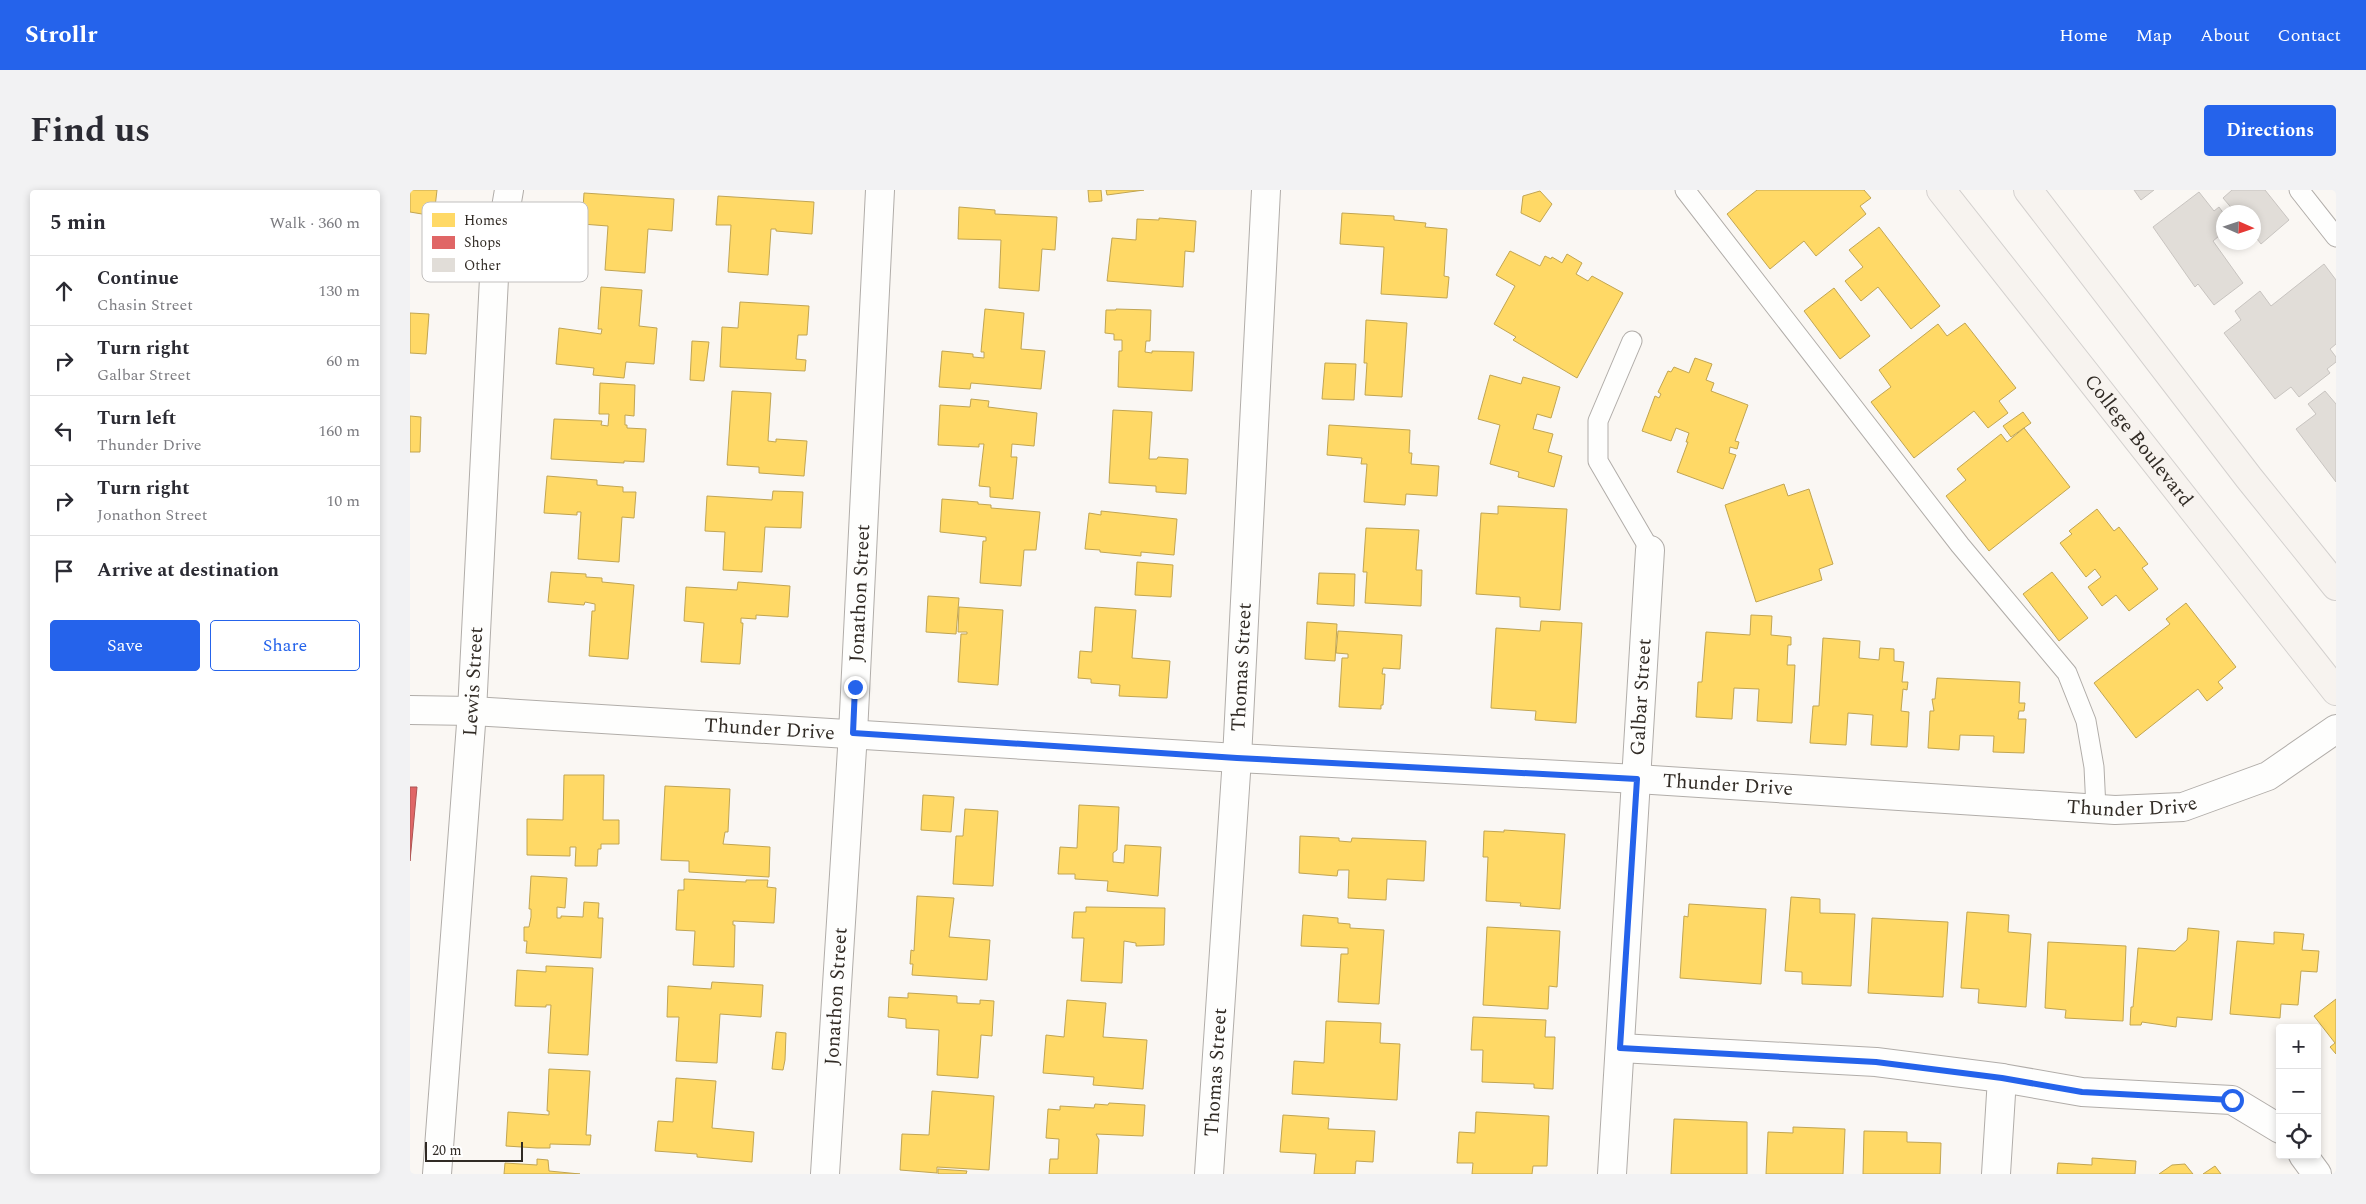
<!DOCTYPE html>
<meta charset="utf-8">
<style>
:root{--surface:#fff;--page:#f2f2f3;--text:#2b2b33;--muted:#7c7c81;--line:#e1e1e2;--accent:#2563eb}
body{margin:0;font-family:Spectral,serif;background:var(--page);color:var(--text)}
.controls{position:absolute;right:15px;bottom:15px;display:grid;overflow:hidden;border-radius:5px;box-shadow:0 2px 8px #0003}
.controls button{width:45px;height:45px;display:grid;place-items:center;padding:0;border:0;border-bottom:1px solid var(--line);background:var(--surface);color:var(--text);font:25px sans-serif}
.compass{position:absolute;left:1806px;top:15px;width:45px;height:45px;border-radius:50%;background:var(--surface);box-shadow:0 2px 8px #0003;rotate:93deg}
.scale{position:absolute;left:15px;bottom:12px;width:98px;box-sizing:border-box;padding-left:5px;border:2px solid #312b25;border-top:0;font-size:14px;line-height:18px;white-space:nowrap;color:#312b25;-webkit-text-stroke:4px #fff;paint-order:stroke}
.stop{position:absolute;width:15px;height:15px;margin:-11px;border:4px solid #2563eb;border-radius:50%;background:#fff}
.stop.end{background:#2563eb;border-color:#fff;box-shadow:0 1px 5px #0008}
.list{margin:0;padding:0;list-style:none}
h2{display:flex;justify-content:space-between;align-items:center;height:65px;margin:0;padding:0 20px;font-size:21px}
h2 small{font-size:16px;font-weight:400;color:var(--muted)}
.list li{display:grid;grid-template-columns:32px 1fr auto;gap:15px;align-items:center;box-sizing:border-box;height:70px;padding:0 20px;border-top:1px solid var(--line)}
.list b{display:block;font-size:19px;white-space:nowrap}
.list p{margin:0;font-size:16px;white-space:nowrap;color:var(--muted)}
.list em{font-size:16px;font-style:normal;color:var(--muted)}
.actions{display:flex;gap:10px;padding:15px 20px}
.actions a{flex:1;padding:11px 0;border:1px solid var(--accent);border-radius:5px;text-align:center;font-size:18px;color:var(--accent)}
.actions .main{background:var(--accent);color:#fff}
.icon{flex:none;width:28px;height:28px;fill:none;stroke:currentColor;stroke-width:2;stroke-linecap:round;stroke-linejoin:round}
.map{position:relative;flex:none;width:1926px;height:984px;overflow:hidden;border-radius:5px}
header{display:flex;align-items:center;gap:30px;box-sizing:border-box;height:70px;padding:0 25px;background:var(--accent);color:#fff}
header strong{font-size:24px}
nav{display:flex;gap:28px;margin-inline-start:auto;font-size:18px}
.intro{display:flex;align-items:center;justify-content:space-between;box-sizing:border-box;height:120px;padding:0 30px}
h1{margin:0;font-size:35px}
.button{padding:12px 22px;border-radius:5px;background:var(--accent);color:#fff;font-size:18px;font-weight:700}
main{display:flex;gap:30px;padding:0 30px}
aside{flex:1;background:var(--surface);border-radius:5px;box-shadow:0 2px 8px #0003}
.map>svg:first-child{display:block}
</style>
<header>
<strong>Strollr</strong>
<nav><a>Home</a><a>Map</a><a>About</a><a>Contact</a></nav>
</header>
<div class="intro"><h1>Find us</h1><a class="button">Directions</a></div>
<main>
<aside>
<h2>5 min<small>Walk · 360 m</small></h2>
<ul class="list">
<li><svg class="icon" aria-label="ahead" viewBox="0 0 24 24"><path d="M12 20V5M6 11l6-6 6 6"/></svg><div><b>Continue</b><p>Chasin Street</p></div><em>130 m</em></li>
<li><svg class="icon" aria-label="right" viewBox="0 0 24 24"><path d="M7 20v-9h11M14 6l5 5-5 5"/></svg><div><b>Turn right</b><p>Galbar Street</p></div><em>60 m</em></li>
<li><svg class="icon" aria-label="left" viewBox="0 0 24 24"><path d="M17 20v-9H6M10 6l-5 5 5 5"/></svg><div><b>Turn left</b><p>Thunder Drive</p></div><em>160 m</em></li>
<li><svg class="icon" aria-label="right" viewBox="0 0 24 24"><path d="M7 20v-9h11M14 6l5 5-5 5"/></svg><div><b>Turn right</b><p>Jonathon Street</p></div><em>10 m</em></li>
<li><svg class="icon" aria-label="arrive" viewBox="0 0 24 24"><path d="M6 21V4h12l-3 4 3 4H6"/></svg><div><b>Arrive at destination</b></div></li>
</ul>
<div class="actions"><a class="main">Save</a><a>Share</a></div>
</aside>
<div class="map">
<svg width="1926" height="984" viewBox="0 0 1926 984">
<rect width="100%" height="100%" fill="#faf7f3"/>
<g fill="#ffd966" stroke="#c1a552">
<path d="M0 0H27L24 26 0 22Z"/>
<path d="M678 0H691L692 11 679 12Z"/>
<path d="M696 0H734L697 5Z"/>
<path d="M1347 0H1454L1461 8 1450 16 1456 24 1406 66 1394 51 1360 79 1317 24Z"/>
<path d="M1130 1 1142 14 1130 32 1111 23 1113 6Z"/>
<path d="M174 3 264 9 262 41 238 39 235 83 195 80 198 36 172 34Z"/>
<path d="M308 6 404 12 402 44 366 41V39H361L358 85 318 82 321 35H306Z"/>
<path d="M549 17 585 20V24L647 27 645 60 632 59 629 101 589 98 591 50 548 49Z"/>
<path d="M932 23 984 26V30L1016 33 1015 37 1037 39 1034 86 1039 87 1037 108 971 104 974 57 930 54Z"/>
<path d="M749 28 786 31 784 62 775 61 773 97 697 91 702 48 726 50 727 29 749 30Z"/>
<path d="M1469 37 1530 116 1501 139 1468 97 1451 111 1435 91 1453 77 1439 60Z"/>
<path d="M1100 61 1130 76 1135 66 1141 69 1142 67 1152 73 1157 64 1172 73 1166 84 1178 91 1182 86 1213 103 1167 188 1103 150 1106 147 1084 134 1105 96 1086 85Z"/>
<path d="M191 97 232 100 229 136 247 138 244 174 216 172 214 188 183 185 184 178 146 174 149 138 191 144 192 139H188Z"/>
<path d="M1424 98 1460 146 1430 169 1394 121Z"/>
<path d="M330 112 399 116 397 145H388L386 169 396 170 395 181 310 177 312 137 328 138Z"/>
<path d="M575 119 614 123 611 159 635 161 631 199 561 193 560 199 529 197 532 161 563 164V167L574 168V162H571Z"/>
<path d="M706 119 741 120 740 151H736L735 162 742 163V161L784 162 782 201 708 197 709 161H712V150H704V144L695 143 696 120H706Z"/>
<path d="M0 123 19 124 16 164 0 163Z"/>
<path d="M956 130 997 133 992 207 955 205 957 173H954Z"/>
<path d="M1555 133 1606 198 1589 211 1598 223 1578 238 1564 221 1504 268 1461 212 1481 197 1469 180 1528 134 1537 146Z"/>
<path d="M282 151 299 152 294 191 280 190Z"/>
<path d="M1285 168 1302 174 1296 190 1304 193 1301 201 1338 215 1325 251 1329 252 1327 259 1320 257 1319 263 1326 265 1313 299 1267 282 1278 252H1276L1279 243 1266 238 1261 251 1232 241 1245 206 1249 208 1251 204 1248 202 1258 181 1261 182 1264 177 1279 183Z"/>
<path d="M915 173 946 174 944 210 912 209Z"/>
<path d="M1080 185 1111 194 1113 187 1150 197 1141 228 1127 224 1123 239 1143 244 1138 262 1152 266 1144 297 1108 287 1109 282 1080 274 1090 235 1068 229Z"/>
<path d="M190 193 225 195 224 226 215 225V235H217V238L236 239 234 272 214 271V273L141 269 144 229 192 231 191 235 198 236 199 224H189Z"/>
<path d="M322 201 361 203 358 251 366 252V249L397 251 394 286 349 283V277L317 275Z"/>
<path d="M561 209 579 211 578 217 627 223 624 256 602 254 601 267H607L603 309 580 307V297L569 296 574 254H569V257L528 255 530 215 560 217Z"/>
<path d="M703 220 742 222 739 269H747L748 267 778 269 776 304 746 302V296L699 293Z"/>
<path d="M1613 222 1621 233 1601 247 1593 236Z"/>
<path d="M0 226 11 227 10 262H0Z"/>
<path d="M919 235 1000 240 999 263H1002L1001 274 1029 276 1027 306 996 304 995 315 954 312 957 274H951L952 268 917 265Z"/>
<path d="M1614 238 1660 297 1579 361 1536 306 1556 290 1547 279 1591 244 1597 252Z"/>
<path d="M137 286 187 290V295L213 297V302H226L224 328 212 327 209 372 168 369 171 322H167V325L134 323Z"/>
<path d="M1374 294 1378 306 1399 299 1423 374 1409 379 1412 390 1346 412 1315 315Z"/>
<path d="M363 301 393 302 391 338 355 337 352 382 313 380 315 342 295 341 297 306 362 310Z"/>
<path d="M532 309 568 312V314L581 315V318L630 322 626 360H614L611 396 570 393 573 351H576V347L530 342Z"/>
<path d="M1088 316 1157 319 1150 420 1110 417V407L1066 404 1071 323 1088 324Z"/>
<path d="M1687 319 1704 341 1709 337 1738 374 1732 378 1748 399 1719 421 1706 405 1692 416 1678 397 1691 387 1685 379 1676 387 1650 353 1662 344 1659 341Z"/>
<path d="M691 321 767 329 764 365 731 362V366L690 362V360L675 359 679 323 691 325Z"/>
<path d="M956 338 1009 340 1006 380H1012L1011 416 955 413 957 382H953Z"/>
<path d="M727 372 763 375 761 407 725 405Z"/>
<path d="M141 382 176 384V387L192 388V392L224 395 218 469 179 466 182 421H185V414L175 412 174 415 138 412Z"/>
<path d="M1642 382 1678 428 1649 451 1613 404Z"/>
<path d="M909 383 945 384 944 416 907 414Z"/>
<path d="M328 392 380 396 378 427 346 425V429L331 428V433H333L330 474 291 472 294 433 274 431 276 397 327 400Z"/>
<path d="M518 406 549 408 546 444 516 442Z"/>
<path d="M1776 413 1826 477 1808 492 1813 498 1797 511 1788 499 1726 548 1684 493 1760 434 1756 429Z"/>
<path d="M549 417 593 420 588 495 548 492 551 444H557V442H548Z"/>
<path d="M685 417 726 420 722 468 760 471 757 508 709 506 710 495 681 493V489L668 488 670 461 682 462Z"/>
<path d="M1341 425 1362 426 1361 445 1381 447V455H1378L1377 475H1385L1382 533 1347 531 1349 499 1324 498 1322 529 1286 527 1288 492H1292L1296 442 1340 445Z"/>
<path d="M1131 431 1172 433 1166 533 1125 530 1126 521 1081 518 1086 438 1130 441Z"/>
<path d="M897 432 927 434 925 471 895 469Z"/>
<path d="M928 441 992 445 990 479 973 478 972 484H975L973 515H971V519L929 517 932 468H938V464L926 463Z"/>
<path d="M1413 448 1450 451 1449 468 1469 470 1470 458 1484 459V471L1494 472 1492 492H1498L1497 500 1493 499 1491 521 1499 522 1497 557 1461 555 1463 525 1438 523 1436 555 1400 553 1403 516H1409Z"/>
<path d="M1527 488 1610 492 1609 513H1615L1614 521H1609L1608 529H1616L1614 563 1583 562 1584 546 1550 545 1549 560 1518 558 1520 521H1524L1522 509H1525Z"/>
<path d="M154 585H194L193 630H209V654H191V659H188L187 676H165L166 657H160V666L117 665V629L153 630Z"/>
<path d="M255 596 320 599 318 642H315L313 654 360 657 359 687 279 682V671L251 670Z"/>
<path d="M513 605 544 607 541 642 511 640Z"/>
<path d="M669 615 709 617 707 660 703 663V672L714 673 715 655 751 657 748 706 697 701 698 691 665 689V684H648L650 657 667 658Z"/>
<path d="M555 619 588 621 583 696 543 694 546 646H553Z"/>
<path d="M1094 640 1155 644 1150 719 1110 716 1111 713 1076 711 1078 667H1073L1074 641 1094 642Z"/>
<path d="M890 646 929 648V651L941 652 942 648 1016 651 1014 691 977 689 976 710 938 708 939 680H928L927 686 889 683Z"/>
<path d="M121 686 157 688 155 718 147 717V728H151V726L173 727 174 712 189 713 188 728H193L191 768 116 763 117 751H114V737H119L121 727V719H119Z"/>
<path d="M274 689 336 692V690H358L357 697 366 698 364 733 323 731V735H325L324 777 283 775 285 741 266 740 268 700H274Z"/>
<path d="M507 706 544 708 539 747 580 750 577 790 502 785 503 774H500L501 760 504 761Z"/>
<path d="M1381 707 1410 709V723L1445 724 1441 796 1392 794V782L1375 781Z"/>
<path d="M1279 714 1356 719 1351 794 1270 788 1274 726 1278 727Z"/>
<path d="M676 717 755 718 754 755 726 756V753L714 751 712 793 671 791 674 748H662L664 722H676Z"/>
<path d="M1557 722 1599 725 1598 742 1621 744 1616 817 1568 813 1569 799 1551 798Z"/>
<path d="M893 725 928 728V733L940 734V738L974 740 969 814 928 812 931 764H938V758L891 756Z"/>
<path d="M1462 728 1538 732 1533 807 1458 803Z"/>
<path d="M1077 737 1150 741 1147 797 1139 796 1138 819 1073 815Z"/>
<path d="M1778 738 1809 741 1802 830 1767 827 1766 837 1732 832 1731 835H1720L1721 817H1723L1728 758 1765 761 1777 750Z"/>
<path d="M1864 742 1894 744 1892 760 1909 761 1907 782 1891 781 1888 815 1871 814 1870 828 1820 824 1827 751 1864 754Z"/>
<path d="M1638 752 1716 756 1713 831 1655 828 1656 820 1635 818Z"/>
<path d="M136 776 183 778 178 865 138 863 141 815H136V817L105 816 107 780 136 782Z"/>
<path d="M302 792 353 795 351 827 310 824 307 873 266 871 269 827H257L258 796 301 799Z"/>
<path d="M498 803 547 806V813L570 814V810L584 811 582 846 571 845 568 888 527 885 529 840 496 838V829L478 827 479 807 498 808Z"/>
<path d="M1926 809V864L1920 857 1925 853 1904 826Z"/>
<path d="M657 810 696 813 693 847 737 850 733 899 683 895 684 887 633 883 636 845 654 847Z"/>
<path d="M1063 827 1136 830 1135 847H1145L1143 899 1124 898V894L1072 892 1073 860H1061Z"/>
<path d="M916 831 971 833 970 853 990 854 987 910 882 904 884 871 914 873Z"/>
<path d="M366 842 376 843 375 870 373 880 362 879Z"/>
<path d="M139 879 180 881 176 945H181L180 955 140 954V958H127L96 956 98 922 139 925V921H137Z"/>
<path d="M266 888 306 891 302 938 344 942 342 972 287 967V964L245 961 248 931 263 932Z"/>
<path d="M522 901 584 906 579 980 527 977V983L490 980 492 944 519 945Z"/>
<path d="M699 913 735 915 733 946 686 944 689 950 687 984H639L640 969H648L649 949 636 948 638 919 650 920V916L684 918 685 914 698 915Z"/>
<path d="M1066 922 1139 926 1137 976H1123L1122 984H1062L1063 973H1047L1049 942 1065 943Z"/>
<path d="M873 925 919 928 918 939 965 941 963 972 946 971 945 984H904L906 964 870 962Z"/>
<path d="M1264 929 1337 932V984H1261Z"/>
<path d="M1383 937 1435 939 1433 984H1356L1358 942 1383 943Z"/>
<path d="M1454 941 1497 942V952L1531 953 1530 984H1453Z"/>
<path d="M1682 968 1726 971 1725 984H1647L1648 973 1682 975Z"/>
<path d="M127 969 138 970 139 981 170 984H94L95 973 127 975Z"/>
<path d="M1775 974 1783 984H1749L1762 975Z"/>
<path d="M1805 976 1811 984H1793Z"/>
<path d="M528 979 557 981 556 984H528Z"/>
</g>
<path fill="#e06666" stroke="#ac5452" d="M0 597H7L0 671Z"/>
<g fill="#e1ddd8" stroke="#c8c4c0">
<path d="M1724 0H1744L1731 10Z"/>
<path d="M1822 0H1855L1879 30 1851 54 1844 45V22H1825L1813 8Z"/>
<path d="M1789 2 1804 21 1809 17 1814 24V42L1803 51 1833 93 1804 115 1788 94 1785 97 1743 37Z"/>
<path d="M1914 74 1926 90V154L1920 159 1926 167V172L1917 179 1920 183 1889 207 1881 197 1865 209 1814 143 1831 130 1825 121 1850 101 1861 116Z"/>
<path d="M1915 201 1926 214V292L1886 239 1906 224 1898 214Z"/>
</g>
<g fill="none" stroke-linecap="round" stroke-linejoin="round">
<defs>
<g id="service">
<path d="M1275 0 1550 355 1657 483 1676 531 1684 577 1686 619"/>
<path d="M1889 0 1926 47"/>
<path d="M1222 151 1188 231V271L1240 360"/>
</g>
<g id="minor">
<path d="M1210 858 1466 872 1592 888 1672 902 1822 910 1870 939"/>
<path d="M1893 965 1907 984"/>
<path id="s1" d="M27 984 62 521 84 88 99 0"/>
<path id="s2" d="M415 984 443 543 470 0"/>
<path id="s3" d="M799 984 827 568 856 0"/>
<path id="s4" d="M1202 984 1240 360"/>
<path d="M1586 984 1592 888"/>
</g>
<g id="tertiary">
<path id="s5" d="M0 520 62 521 827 568 1227 589 1705 620 1773 617 1858 586 1926 539"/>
</g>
<g id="primary">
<path id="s6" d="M1531 0 1926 501"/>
<path d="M1618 0 1839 288 1926 396"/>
</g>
</defs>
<use href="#service" stroke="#b1ada9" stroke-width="21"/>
<use href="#minor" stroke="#b1ada9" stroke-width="30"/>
<use href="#tertiary" stroke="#b1ada9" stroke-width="30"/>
<use href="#primary" stroke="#d4d1cf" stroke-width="30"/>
<use href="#service" stroke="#fefefd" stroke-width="19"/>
<use href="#minor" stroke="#fefefd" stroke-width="28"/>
<use href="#tertiary" stroke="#fefefd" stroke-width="28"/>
<use href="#primary" stroke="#f7f3ef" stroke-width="28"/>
</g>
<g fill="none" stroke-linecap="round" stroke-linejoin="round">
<path stroke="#2563eb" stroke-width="6" d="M445 497 443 543 827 568 1227 589 1210 858 1466 872 1592 888 1672 902 1822 910"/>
</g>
<g text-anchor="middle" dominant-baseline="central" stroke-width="5" stroke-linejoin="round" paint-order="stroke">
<g font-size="20" fill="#312b25" stroke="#fff">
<text stroke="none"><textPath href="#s6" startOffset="319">College Boulevard</textPath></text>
<text stroke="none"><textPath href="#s2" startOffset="582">Jonathon Street</textPath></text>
<text stroke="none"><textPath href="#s3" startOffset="508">Thomas Street</textPath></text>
<text stroke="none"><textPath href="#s1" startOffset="494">Lewis Street</textPath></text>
<text stroke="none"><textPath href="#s4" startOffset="478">Galbar Street</textPath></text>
<text stroke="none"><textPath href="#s5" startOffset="360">Thunder Drive</textPath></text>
<text stroke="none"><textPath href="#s5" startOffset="1320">Thunder Drive</textPath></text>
<text stroke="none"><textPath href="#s5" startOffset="1725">Thunder Drive</textPath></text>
<text stroke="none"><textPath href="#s2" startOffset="178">Jonathon Street</textPath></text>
<text stroke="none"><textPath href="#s3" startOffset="102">Thomas Street</textPath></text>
</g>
</g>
<rect x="12" y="12" width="166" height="80" rx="8" fill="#fff" stroke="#c1bfbe" stroke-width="1"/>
<rect x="22" y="23" width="23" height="14" fill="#ffd966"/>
<rect x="22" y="46" width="23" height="13" fill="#e06666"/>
<rect x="22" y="68" width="23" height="14" fill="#e1ddd8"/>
<g font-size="14" fill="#312b25">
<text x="54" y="35">Homes</text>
<text x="54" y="57">Shops</text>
<text x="54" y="80">Other</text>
</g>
</svg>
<div class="controls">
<button>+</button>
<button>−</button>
<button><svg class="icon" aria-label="locate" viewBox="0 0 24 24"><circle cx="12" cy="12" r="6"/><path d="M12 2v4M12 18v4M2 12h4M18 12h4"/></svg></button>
</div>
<svg class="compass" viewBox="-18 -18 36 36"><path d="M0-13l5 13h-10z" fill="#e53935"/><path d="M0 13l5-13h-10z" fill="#7c7c81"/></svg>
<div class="scale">20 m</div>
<div class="stop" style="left:1822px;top:910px"></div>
<div class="stop end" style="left:445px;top:497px"></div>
</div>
</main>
